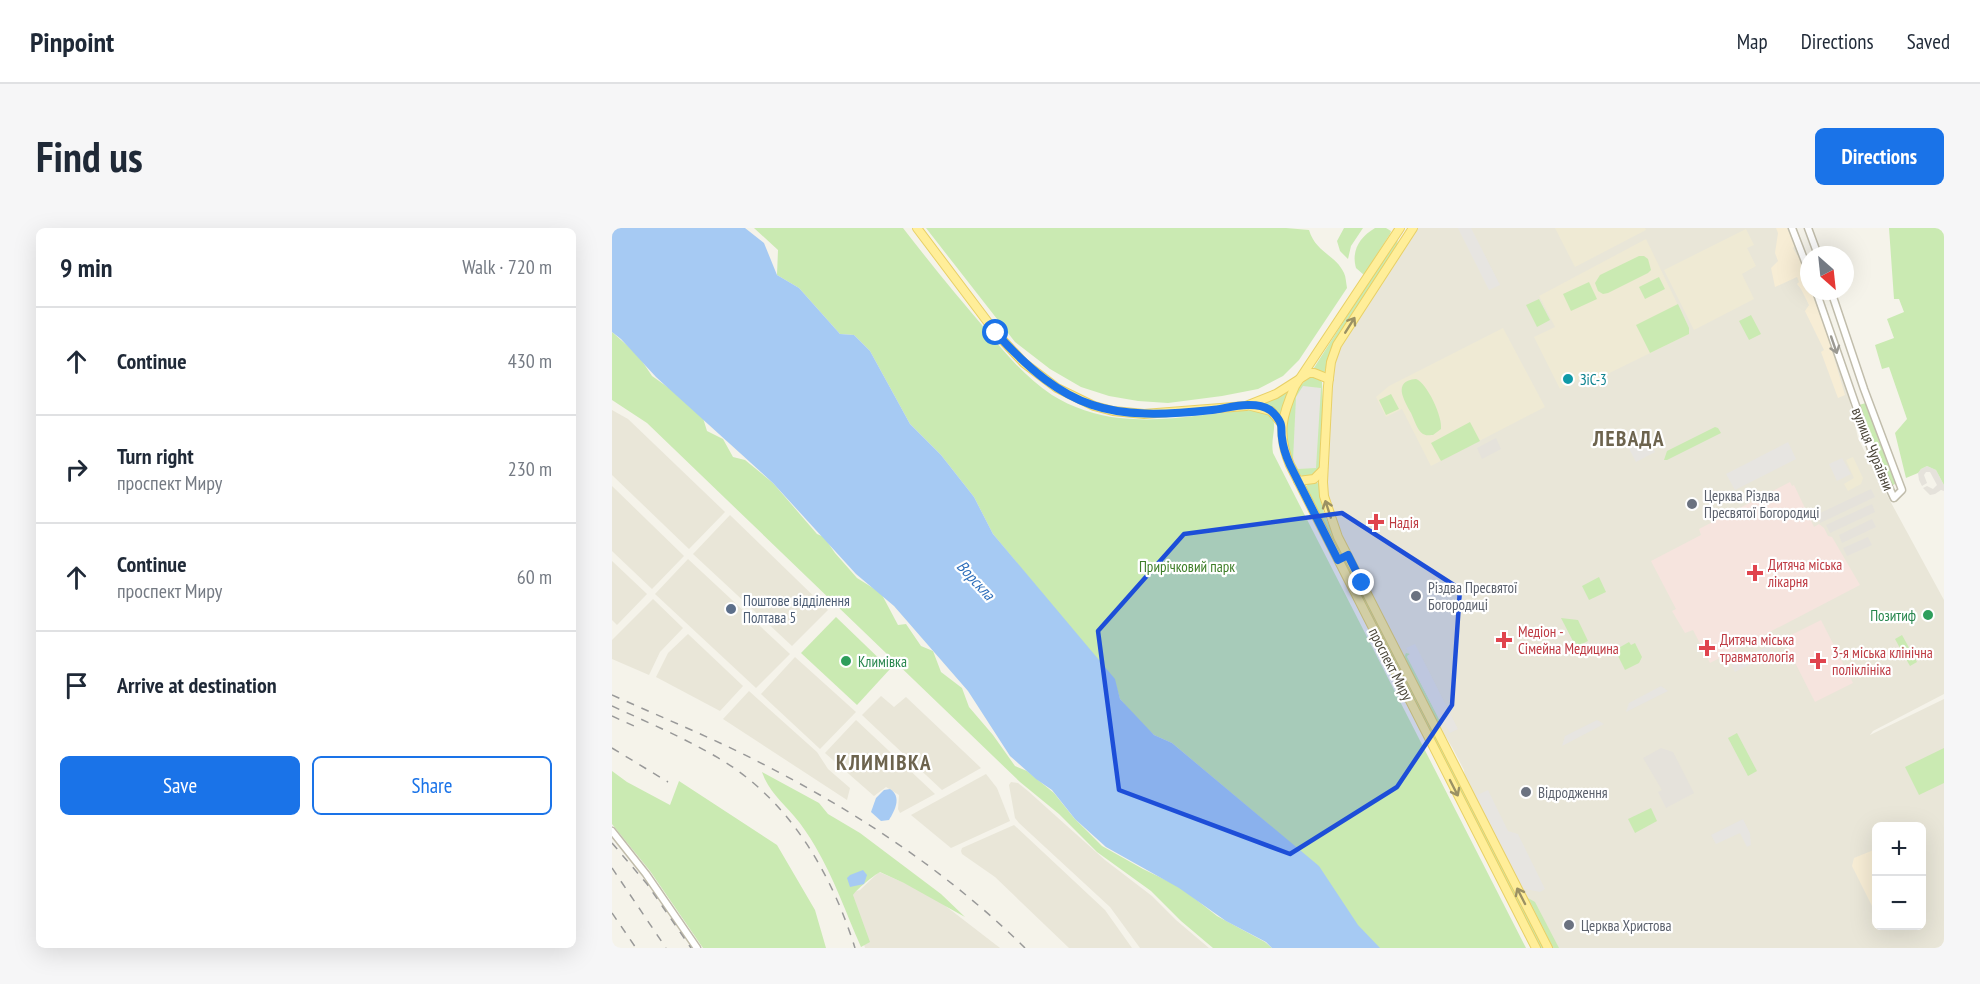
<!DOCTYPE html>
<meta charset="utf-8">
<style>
:root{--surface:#fff;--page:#f6f6f7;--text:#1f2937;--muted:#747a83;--line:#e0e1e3;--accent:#1a73e8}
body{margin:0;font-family:"PT Sans Narrow",sans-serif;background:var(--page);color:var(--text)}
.controls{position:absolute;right:18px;bottom:18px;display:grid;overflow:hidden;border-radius:9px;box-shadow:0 6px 24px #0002}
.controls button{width:54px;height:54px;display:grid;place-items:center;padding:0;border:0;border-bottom:2px solid var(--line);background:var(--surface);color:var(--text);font:30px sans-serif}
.compass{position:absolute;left:1188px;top:18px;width:54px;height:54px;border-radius:50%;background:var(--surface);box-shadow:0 6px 24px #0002;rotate:153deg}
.stop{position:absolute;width:18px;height:18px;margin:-14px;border:4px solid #1a73e8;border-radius:50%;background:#fff}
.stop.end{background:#1a73e8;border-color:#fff;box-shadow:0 2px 6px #0008}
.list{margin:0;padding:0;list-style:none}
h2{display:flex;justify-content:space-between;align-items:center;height:78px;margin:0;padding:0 24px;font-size:26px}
h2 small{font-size:20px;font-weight:400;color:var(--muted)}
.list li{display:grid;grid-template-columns:39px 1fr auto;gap:18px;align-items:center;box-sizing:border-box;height:108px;padding:0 24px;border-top:2px solid var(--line)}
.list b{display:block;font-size:22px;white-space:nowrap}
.list p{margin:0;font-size:20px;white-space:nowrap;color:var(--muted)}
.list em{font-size:20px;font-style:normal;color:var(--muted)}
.actions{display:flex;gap:12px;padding:18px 24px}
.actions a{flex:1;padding:14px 0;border:2px solid var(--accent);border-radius:9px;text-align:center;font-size:21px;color:var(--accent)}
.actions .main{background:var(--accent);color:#fff}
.icon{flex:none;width:33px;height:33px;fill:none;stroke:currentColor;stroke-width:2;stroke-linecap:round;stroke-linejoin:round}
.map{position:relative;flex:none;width:1332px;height:720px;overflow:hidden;border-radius:9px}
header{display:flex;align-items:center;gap:36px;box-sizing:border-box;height:84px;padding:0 30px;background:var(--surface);border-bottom:2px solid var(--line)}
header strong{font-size:28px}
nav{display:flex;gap:33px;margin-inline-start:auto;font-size:21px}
.intro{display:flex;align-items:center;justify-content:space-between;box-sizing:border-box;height:144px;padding:0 36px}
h1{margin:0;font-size:42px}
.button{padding:15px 27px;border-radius:9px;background:var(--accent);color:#fff;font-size:21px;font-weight:700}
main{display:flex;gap:36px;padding:0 36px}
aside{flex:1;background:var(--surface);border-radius:9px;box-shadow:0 6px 24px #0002}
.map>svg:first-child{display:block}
</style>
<header>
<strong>Pinpoint</strong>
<nav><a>Map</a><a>Directions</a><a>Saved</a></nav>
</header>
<div class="intro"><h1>Find us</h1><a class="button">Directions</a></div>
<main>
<aside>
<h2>9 min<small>Walk · 720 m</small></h2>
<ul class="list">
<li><svg class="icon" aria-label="ahead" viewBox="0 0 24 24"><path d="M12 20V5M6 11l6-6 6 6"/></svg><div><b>Continue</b></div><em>430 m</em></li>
<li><svg class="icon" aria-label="right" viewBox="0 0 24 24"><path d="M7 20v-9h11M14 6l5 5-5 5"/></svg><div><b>Turn right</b><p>проспект Миру</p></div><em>230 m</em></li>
<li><svg class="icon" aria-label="ahead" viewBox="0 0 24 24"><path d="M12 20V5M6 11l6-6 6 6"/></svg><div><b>Continue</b><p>проспект Миру</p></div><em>60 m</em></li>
<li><svg class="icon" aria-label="arrive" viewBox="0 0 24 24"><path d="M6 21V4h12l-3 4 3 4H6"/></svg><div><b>Arrive at destination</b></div></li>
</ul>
<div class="actions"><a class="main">Save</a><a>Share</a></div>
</aside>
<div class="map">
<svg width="1332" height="720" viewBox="0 0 1332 720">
<rect width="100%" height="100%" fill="#f5f3ea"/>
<g fill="#e9e6d8" fill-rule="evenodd">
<path d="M806 0H1176L1194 40 1197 49V63H1201L1237 170 1246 210 1264 247 1332 372V466L1261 503 1258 507 1332 471V720H940L858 559 853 550 852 542 840 519 825 495 738 324 727 299 715 264 720 154 724 130 729 119 785 31ZM1264 598H1310V698H1264Z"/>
<path d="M0 182 16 191 113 284 77 321 0 247Z"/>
<path d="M0 258 72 328 40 361 0 323Z"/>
<path d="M118 287 216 382 180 418 81 326Z"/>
<path d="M76 331 178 426 144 460 43 366Z"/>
<path d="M0 333 35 366 5 397 0 392Z"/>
<path d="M41 371 71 400 48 424 37 447 0 431V412Z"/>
<path d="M76 406 131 458 108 483 44 449 56 425Z"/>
<path d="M183 429 244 484 208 521 149 466Z"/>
<path d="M137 463 205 524 216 541 238 560 235 572 111 491Z"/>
<path d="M269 468 282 479 294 469 369 540 330 562 250 487Z"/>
<path d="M244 492 323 566 288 585 286 581 287 567 274 559 262 568 213 525Z"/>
<path d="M374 546 385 560 398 593 339 620 299 587Z"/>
<path d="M399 554 406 555 416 563 493 632 540 668 564 692 597 720H528L498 679 407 595 403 590 397 557Z"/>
<path d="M402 597 493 682 520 720H457L383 649 350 626 349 623 350 620Z"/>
<path d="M267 644 318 666 388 720H253L237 665 248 662Z"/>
</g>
<g fill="#f7edd5">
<path d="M1164 0H1175L1183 18 1181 20 1185 27 1190 30 1194 40 1192 44 1197 63H1199L1216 109 1233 167 1226 170 1209 124 1212 122 1193 83 1197 77 1189 61 1185 56 1187 54 1185 49 1163 59 1159 40 1166 33 1163 25 1166 5Z"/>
<path d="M1264 621V686L1240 638 1242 630Z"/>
</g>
<g fill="#e5e2db">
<path d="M884 210 889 221 870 231 865 220Z"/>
<path d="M1315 238 1324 242 1332 257V263L1329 262 1323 266 1318 267 1311 260 1315 258 1321 261 1325 257 1318 244H1314L1312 247 1315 255 1310 258 1307 252 1306 245 1309 241Z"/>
<path d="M1259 261 1263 269 1208 295 1204 287Z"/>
<path d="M1260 276 1263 284 1218 305 1214 297Z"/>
<path d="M1260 291 1264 299 1230 315 1227 307Z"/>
<path d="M1256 309 1260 317 1235 328 1231 320Z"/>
<path d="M1049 520 1061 524 1082 565 1054 580 1046 564 1050 562 1031 530Z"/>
</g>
<g fill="#efead4">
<path d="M943 0H1033L1034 2 963 39Z"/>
<path d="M1134 1 1142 17 1135 20 1144 38 1130 46 1142 71 1082 102 1052 42Z"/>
<path d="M1034 11 1077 100V106L973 157 969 150 948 161 922 109 943 99 927 68Z"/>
<path d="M891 100 933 179 819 238 790 181 774 189 764 169 777 158Z"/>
<path d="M1241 229 1251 250 1249 256 1236 263 1232 256 1242 250 1234 232Z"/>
</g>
<g fill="#f6e4de">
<path d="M1178 254 1180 258 1182 257 1202 299 1207 296 1212 300 1216 308 1220 309 1248 357 1098 435 1081 402 1073 405 1060 383 1064 381 1039 333 1089 307 1087 301Z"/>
<path d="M1209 392 1241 455 1203 474 1171 411Z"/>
</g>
<g fill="#caeab2">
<path d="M142 0H291C318 35 346 69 375 103 394 126 414 150 440 167 459 179 485 188 508 190 553 195 596 185 640 182 675 187 657 202 661 225L914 720H767L755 711 655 595 560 515 542 507 527 493 508 471 503 454 381 306 362 269 329 227 298 196 258 123 242 107 228 106 187 60 165 47 166 22Z"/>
<path d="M314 0H674L697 2C704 25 724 27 732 45 734 49 734 55 735 60L687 132 671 148 646 161 610 168 556 175 526 173 497 168 469 159 438 141 403 114Z"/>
<path d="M732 0H751L739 18 736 31 728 23 725 13Z"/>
<path d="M763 0H774L779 3 778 6 752 47 744 40C739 22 748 9 763 0Z"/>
<path d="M1277 0H1332V257L1324 242 1315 238 1309 241 1306 245 1294 250 1283 205 1295 191 1277 139 1270 141 1263 117 1282 110 1275 91 1292 84 1287 71H1282Z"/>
<path d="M786 11 785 17 721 117 712 146 700 143 756 55Z"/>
<path d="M1027 28H1032L1036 31 1039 42 1036 45 996 65 991 66 986 63 983 55 988 47Z"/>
<path d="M1047 49 1053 61 1033 71 1027 59Z"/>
<path d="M977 54 985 71 959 83 951 66Z"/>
<path d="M927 71 938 92 925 99 914 77Z"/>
<path d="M1066 76 1077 100V106L1038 125 1024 97Z"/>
<path d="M1139 87 1149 106 1137 112 1127 93Z"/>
<path d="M0 104 26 127 40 148 64 165 91 190 95 203 111 211 121 229 133 232 161 255 205 306 212 309 223 325 245 350 269 365 286 397 294 396 309 418 321 423 329 444 350 460 357 479 381 507 403 538 415 543 442 565 462 590 490 618 531 641 568 659 605 688 653 714 660 720H601L569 693 539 663 485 624 447 586 408 554 35 195 0 172Z"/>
<path d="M700 149 706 150 710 154 711 176 707 240 704 247 694 250C663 238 670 161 700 149Z"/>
<path d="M804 151C815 155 831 189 829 201L821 207C816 207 815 208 811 206 805 202 802 191 799 185 792 172 780 153 804 151Z"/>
<path d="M680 159 672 174 668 187 660 181 647 176Z"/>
<path d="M779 166 787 181 774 187 767 172Z"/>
<path d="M1254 175 1285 255 1279 258 1247 177Z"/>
<path d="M858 194 868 213 829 233 819 215Z"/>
<path d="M1103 199 1106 200 1109 205 1055 232H1052L1055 223Z"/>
<path d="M704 254 707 256C707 281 720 304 731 326L728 327 693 259 696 256Z"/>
<path d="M731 333 735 334 820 502 818 504Z"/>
<path d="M987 349 994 364 977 372 970 358Z"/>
<path d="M224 389 278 441 245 477 189 425Z"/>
<path d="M949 390 966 392 976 413 964 419Z"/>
<path d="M1290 407 1305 434 1298 438 1283 411Z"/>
<path d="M1017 414 1019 417 1023 415 1030 429 1027 435 1013 442 1003 422Z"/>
<path d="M794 425 798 426 795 429 827 491H830L829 494H825L792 429Z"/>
<path d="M1125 505 1145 543 1136 548 1116 510Z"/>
<path d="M820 509H824L932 720H928Z"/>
<path d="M1332 520V555L1307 567 1293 539Z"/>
<path d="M0 543 15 554 58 577 67 553 165 617 203 682 214 720H91L38 643 0 596Z"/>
<path d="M150 544 207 575 216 586 248 605 329 666 353 689 292 655 268 644C262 647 244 662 241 667L258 714 249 719C234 685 222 650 203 618 197 608 190 597 182 588 170 574 156 562 150 544Z"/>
<path d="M1039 580 1045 593 1023 605 1016 591Z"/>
<path d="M916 670 923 674 947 720H941Z"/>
</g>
<g fill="#e7e5e1">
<path d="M846 0H859L888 57 877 62Z"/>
<path d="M691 158 709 160 704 240 686 241 681 232 684 169Z"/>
<path d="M1033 205 1043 224 1024 234 1014 215Z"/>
<path d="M1176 214 1184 231 1123 262 1114 246Z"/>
<path d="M1230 230 1239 246 1225 253 1217 236Z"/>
<path d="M803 416 846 501 838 505 830 490 827 491 795 428 798 426 794 420Z"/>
<path d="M1160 416 1158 426 1123 444 1119 436Z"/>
<path d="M1049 458 1056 463 1014 484 1017 475Z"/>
<path d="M985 492 992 496 950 518 953 508Z"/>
<path d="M876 562 896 603 906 606 933 661 928 664 909 660 863 568Z"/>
<path d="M1131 591 1138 605 1139 617 1135 619 1128 605 1104 616 1099 607Z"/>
</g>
<g fill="#a6caf3">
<path d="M0 0H133L152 15 165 47 187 60 228 106 242 107 258 123 298 196 329 227 362 269 381 306 503 451 508 471 542 507 560 515 707 638 746 697 768 720H660L654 714 614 693 567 660 494 619 463 591 440 562 424 551 398 528 356 463 282 378 244 346 161 255 44 149 9 111 0 104Z"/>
<path d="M278 561C290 569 283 582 277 592L269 593 259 584 264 570 272 562Z"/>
<path d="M251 642 255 647 252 656 238 659 235 650 238 647Z"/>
</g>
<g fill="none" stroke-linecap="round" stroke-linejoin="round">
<defs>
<g id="minor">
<path d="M1180 0 1197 44"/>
<path d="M1196 0 1206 27"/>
<path d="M1204 63 1259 221 1282 270 1290 262 1252 161 1219 63"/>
<path d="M0 603 34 646 85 720"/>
</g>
<g id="major">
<path d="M305 0 384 105 412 135 445 160 482 178 501 183 532 186 634 178 664 166 697 145H702L717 151"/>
<path d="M788 0 683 158C670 187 665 206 678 237L924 720"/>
<path d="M801 0 725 117 719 134 716 158 711 254 712 268 726 309 936 720"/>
<path d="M639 178 659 183 670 196"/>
<path d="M686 253 702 251 711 242"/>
</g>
</defs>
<use href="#minor" stroke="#c1bdac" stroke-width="9"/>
<use href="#major" stroke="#e8d066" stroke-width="10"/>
<use href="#minor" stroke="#fff" stroke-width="6"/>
<use href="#major" stroke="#fe9" stroke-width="8"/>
<g stroke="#999" stroke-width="1.5" stroke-dasharray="8 8" stroke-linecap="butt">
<path d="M0 467C49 489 98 509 145 533 242 582 336 644 413 720"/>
<path d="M0 478C35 494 70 509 103 528 175 569 219 643 243 720"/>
<path d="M0 488 22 498"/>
<path d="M0 520 56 554"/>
<path d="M0 615 35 656 79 720"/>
<path d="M0 640 54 720"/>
<path d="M0 685 24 720"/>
</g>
</g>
<defs><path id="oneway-shaft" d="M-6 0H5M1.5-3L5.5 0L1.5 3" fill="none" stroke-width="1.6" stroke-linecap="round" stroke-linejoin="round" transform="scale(1.5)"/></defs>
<g stroke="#9b9164">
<use href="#oneway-shaft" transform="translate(738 97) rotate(-58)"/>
<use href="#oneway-shaft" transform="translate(716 281) rotate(-108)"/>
<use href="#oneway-shaft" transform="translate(842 560) rotate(63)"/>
<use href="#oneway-shaft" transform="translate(909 668) rotate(-117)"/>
</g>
<use stroke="#9b9992" href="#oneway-shaft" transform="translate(1222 117) rotate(71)"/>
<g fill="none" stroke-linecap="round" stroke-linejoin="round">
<path stroke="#1a73e8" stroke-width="8" d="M384 105C455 183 497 193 600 182 617 180 642 172 658 182 662 185 668 192 669 197 670 201 669 206 670 210 671 220 674 228 678 237L726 332 736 327 750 355"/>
</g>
<path fill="#1d4ed8" fill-opacity="0.2" stroke="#1d4ed8" stroke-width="4.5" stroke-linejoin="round" d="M730 285 848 361 840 477 785 559 678 626 507 562 486 403 572 306Z"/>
<circle fill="#0f9aa8" stroke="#fff" stroke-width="2" cx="956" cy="151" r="6"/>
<g fill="#6b7280" stroke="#fff" stroke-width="2">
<circle cx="1080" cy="276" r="6"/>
<circle cx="804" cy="368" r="6"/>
<circle cx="914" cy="564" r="6"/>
<circle cx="957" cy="697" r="6"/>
</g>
<g fill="#e0444e" stroke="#fff" stroke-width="2">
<path d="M761 285h6v6h6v6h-6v6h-6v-6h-6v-6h6z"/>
<path d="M1140 336h6v6h6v6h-6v6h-6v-6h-6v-6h6z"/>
<path d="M889 403h6v6h6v6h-6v6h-6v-6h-6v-6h6z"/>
<path d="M1092 411h6v6h6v6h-6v6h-6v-6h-6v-6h6z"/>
<path d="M1203 424h6v6h6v6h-6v6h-6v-6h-6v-6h6z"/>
</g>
<circle fill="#5c6f8a" stroke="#fff" stroke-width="2" cx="119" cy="381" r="6"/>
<g fill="#2e9e5b" stroke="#fff" stroke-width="2">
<circle cx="1316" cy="387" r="6"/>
<circle cx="234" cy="433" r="6"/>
</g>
<g text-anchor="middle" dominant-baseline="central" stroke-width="4.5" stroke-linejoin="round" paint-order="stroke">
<g font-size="15" fill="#0d838f" stroke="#fff" text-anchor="start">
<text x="968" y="151">ЗіС-3</text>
</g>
<g font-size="15" fill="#4a4538" stroke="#fff">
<text transform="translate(1261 221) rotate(68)">вулиця Чураївни</text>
<text transform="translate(779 436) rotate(63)">проспект Миру</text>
</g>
<g font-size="15" fill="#5b616d" stroke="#fff" text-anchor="start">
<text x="1092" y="267">Церква Різдва<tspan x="1092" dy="17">Пресвятої Богородиці</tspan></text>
<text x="816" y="359">Різдва Пресвятої<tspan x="816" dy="17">Богородиці</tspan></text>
<text x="926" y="564">Відродження</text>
<text x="969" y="697">Церква Христова</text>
</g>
<g font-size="15" fill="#be3a42" stroke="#fff" text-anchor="start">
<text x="777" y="294">Надія</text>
<text x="1156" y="336">Дитяча міська<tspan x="1156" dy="17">лікарня</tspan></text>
<text x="906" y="403">Медіон -<tspan x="906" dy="17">Сімейна Медицина</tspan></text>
<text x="1108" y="411">Дитяча міська<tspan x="1108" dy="17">травматологія</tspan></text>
<text x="1220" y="424">3-я міська клінічна<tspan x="1220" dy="17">поліклініка</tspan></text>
</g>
<g font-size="15" fill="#3e7e28" stroke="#fff">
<text x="575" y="338">Прирічковий парк</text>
</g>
<g font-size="15" fill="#4e5e75" stroke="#fff" text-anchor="start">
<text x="131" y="372">Поштове відділення<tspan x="131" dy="17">Полтава 5</tspan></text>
</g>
<g font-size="15" fill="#27864d" stroke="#fff" text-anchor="end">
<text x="1304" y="387">Позитиф</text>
<text x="246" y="433" text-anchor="start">Климівка</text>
</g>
<g font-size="16" font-style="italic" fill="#2c6dba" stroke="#fff">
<text transform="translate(364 352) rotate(47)">Ворскла</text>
</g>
<g font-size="21" font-weight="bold" letter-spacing="1.5" fill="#6d644e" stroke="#fff">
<text x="1017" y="210">ЛЕВАДА</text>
<text x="272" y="534">КЛИМІВКА</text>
</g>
</g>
</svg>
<div class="controls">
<button>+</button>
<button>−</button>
</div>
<svg class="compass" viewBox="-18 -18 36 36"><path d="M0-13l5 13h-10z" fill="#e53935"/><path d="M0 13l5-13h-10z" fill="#747a83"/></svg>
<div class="stop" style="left:384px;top:105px"></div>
<div class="stop end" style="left:750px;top:355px"></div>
</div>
</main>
